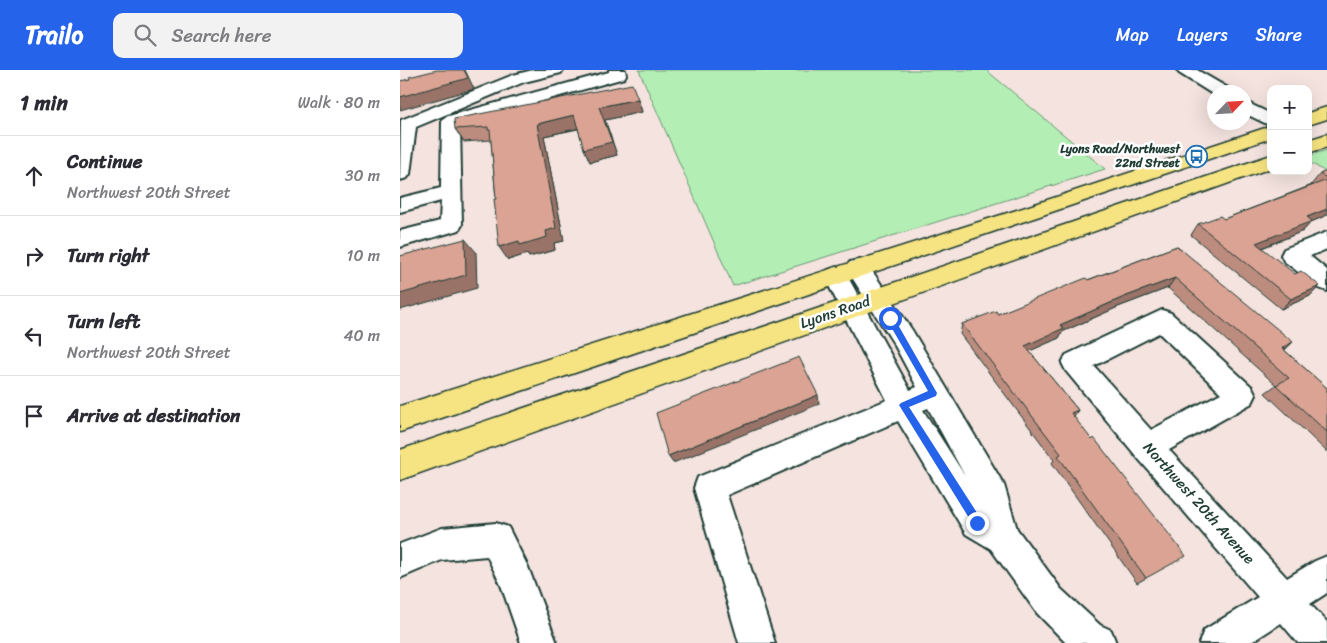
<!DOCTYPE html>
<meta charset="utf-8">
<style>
:root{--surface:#fff;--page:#f2f2f3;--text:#2b2b33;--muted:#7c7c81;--line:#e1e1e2;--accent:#2563eb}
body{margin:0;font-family:Sriracha,sans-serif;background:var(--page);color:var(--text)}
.controls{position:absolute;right:15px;top:15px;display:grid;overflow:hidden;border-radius:10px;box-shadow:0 5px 20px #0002}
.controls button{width:45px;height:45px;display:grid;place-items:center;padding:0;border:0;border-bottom:1px solid var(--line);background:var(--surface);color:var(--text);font:25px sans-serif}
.compass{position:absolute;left:807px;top:15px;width:45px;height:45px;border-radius:50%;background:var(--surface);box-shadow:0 5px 20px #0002;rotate:65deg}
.stop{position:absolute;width:15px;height:15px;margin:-11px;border:4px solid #2563eb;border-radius:50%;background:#fff}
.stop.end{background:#2563eb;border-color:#fff;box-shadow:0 1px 5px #0008}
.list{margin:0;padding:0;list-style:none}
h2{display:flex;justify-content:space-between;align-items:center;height:65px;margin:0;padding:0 20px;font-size:21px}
h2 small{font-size:16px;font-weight:400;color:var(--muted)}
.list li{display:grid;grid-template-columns:32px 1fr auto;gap:15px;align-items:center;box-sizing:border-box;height:80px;padding:0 20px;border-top:1px solid var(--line)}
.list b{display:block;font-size:19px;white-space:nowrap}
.list p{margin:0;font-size:16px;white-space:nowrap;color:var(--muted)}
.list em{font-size:16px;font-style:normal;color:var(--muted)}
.icon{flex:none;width:28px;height:28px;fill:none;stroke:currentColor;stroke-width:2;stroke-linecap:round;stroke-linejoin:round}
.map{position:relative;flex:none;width:927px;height:573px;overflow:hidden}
header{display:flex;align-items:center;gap:30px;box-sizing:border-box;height:70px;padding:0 25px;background:var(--accent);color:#fff}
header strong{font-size:24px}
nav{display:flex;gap:28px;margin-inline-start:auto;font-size:18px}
.search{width:350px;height:45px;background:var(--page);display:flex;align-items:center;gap:12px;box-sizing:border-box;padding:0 18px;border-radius:10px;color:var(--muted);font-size:19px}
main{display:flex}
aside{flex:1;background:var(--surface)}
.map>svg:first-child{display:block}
</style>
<header>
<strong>Trailo</strong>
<div class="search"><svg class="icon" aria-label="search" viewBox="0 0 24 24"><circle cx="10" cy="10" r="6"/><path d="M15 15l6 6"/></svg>Search here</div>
<nav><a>Map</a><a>Layers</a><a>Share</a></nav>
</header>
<main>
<aside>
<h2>1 min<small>Walk · 80 m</small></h2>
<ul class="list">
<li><svg class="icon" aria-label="ahead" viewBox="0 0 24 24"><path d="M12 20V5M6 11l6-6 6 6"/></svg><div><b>Continue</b><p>Northwest 20th Street</p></div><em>30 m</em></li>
<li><svg class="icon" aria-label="right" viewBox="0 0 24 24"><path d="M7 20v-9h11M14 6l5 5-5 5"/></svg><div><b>Turn right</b></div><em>10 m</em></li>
<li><svg class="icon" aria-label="left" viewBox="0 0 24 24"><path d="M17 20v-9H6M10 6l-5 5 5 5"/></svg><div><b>Turn left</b><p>Northwest 20th Street</p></div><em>40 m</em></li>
<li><svg class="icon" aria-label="arrive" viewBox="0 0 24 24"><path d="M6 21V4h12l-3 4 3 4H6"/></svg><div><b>Arrive at destination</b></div></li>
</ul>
</aside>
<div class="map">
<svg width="927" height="573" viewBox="0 0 927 573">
<rect width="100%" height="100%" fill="#f4e3df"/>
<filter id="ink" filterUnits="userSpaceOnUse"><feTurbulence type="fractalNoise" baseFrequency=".02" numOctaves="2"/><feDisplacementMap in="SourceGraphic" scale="10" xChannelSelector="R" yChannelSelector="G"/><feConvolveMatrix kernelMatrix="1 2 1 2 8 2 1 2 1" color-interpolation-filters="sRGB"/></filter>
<g filter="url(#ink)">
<g fill="#b3efb4" stroke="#699674">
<path d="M239 0H586L705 99 333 216Z"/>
<path d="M927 80V103L908 91V86Z"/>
</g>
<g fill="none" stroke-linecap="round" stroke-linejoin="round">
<defs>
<g id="minor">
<path d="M133 0H163L161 3 124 12 16 57 10 104 7 108 0 110 1 50 113 5Z"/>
<path d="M209 0H225L226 5 224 8 60 54 62 155 59 160 0 177V161L40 151 41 131 0 142V128L41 118 42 51 45 47 209 2Z"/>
<path d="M777 0H797L828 18 830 22H814V25L779 3Z"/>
<path d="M844 31 871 44V56L844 43Z"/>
<path d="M927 162V179L910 186 927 200V221L919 218 884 191 881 185 884 179Z"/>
<path d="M458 190 466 192 512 260 604 415 617 459 661 519 700 555 711 560 716 573H666L637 543 591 479 566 464 498 351 327 425 375 573H339L294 418 298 407 487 330 424 206 428 200 436 197 444 200 510 320 517 317 494 274 446 198 450 192ZM528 338 565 406 523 340Z"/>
<path d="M762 240 771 243 852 317 856 325 852 333 769 380 887 508 915 491 927 486V523L910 534 927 552V573H898L881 553 850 573H799L804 560 858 527 737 387 666 301 662 293 666 285ZM759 263 821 323 751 360 694 296Z"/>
<path d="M96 453 108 457 128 497 157 573H121L101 515 87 486 42 490 0 508V474L42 458Z"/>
</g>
<g id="major">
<path d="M927 37V49L908 55V43Z"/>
<path d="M871 56V68L0 362V336L626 137Z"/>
<path d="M927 64V77L908 83V70Z"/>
<path d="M871 85V98L0 410V380Z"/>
</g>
</defs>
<use href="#minor" stroke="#1f3d34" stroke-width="4"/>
<use href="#major" stroke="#1f3d34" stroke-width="3"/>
<use href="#minor" fill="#fff" fill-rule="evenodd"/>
<use href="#major" fill="#f6e381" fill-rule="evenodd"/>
</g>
<g fill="#bc8c7f" stroke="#1f3d34">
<path d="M238 29 242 42 205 50 217 85 190 92 178 59 144 66 164 171 154 173 155 180 129 187 127 184 108 190 96 129 91 70 64 72 55 59Z"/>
<path d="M927 101V145L911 152 903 161 862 178 910 226 881 239 791 165 798 154 824 149 912 115H911L920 104Z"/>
<path d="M777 176 884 280 927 318V382L865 323 876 315 768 218 718 237 662 262 659 268 629 281 678 340 674 346 746 508 737 513 652 393 654 390 560 264 562 254 598 244Z"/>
</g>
<g fill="#997268" stroke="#1f3d34">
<path d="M64 0H65L67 4 74 19 0 40V27Z"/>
<path d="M238 29 242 42 205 50 217 85 190 92 184 79 199 37Z"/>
<path d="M174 45 180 58 144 66 164 171 154 173 155 180 129 187 127 184 108 190 99 177 146 161 137 54Z"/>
<path d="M927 139V145L911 152 903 161 847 184 856 173 907 147Z"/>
<path d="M65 169 76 182 77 218 0 240V224Z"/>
<path d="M775 208 768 218 718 237 662 262 659 268 621 285 625 276 660 255 724 227Z"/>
<path d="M920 216 910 226 881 239 891 229Z"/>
<path d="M893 272 883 282 882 278Z"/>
<path d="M418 325 419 334 273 393 268 386Z"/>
<path d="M678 340 672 349 671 343Z"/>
</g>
<g fill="#dba394" stroke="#1f3d34">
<path d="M37 0H64L68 8 0 27V11L10 9 9 7Z"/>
<path d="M232 14 238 29 199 37 212 72 184 79 174 45 137 54 156 158 146 161 147 167 120 175 119 171 99 177 94 129H96L90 60H88V57L55 59 54 49Z"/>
<path d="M927 101V109L920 104Z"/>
<path d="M927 110V139L907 147 912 151 856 173 895 204 901 201 920 216 891 229 798 154 820 146 824 149Z"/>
<path d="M65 169 66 205 0 224V186Z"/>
<path d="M777 176 893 272 882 278 927 318V362L876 315 889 308 775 208 724 227 660 255 664 258 625 276 678 340 671 343 692 370 694 368 786 486 746 508 658 386 661 384 562 254 596 241 598 244 686 208 688 210Z"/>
<path d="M399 287 418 325 268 386 256 343Z"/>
</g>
</g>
<path fill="#2563eb" d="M490 245 493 246 537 323 536 326 509 337 581 449V456H574L499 335 501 333 528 321 486 248Z"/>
<defs>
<symbol id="bus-ring" viewBox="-11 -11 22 22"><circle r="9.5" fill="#fff" stroke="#1f6fb2" stroke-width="1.5"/><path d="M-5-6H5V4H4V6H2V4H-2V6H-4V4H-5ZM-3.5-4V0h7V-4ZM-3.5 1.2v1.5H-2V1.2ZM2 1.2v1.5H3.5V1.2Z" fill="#1f6fb2"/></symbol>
</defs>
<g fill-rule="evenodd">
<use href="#bus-ring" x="784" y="74" width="25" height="25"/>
</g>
<g text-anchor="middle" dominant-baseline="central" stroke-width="5" stroke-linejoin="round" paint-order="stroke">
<g font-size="12" font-weight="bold" fill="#1f3d34" stroke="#fff" text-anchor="end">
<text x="780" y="79">Lyons Road/Northwest<tspan x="780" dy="14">22nd Street</tspan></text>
</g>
<g font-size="15" fill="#1f3d34" stroke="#fff">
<text transform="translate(435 242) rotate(-19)">Lyons Road</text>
<text transform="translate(799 433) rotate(48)">Northwest 20th Avenue</text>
</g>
</g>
</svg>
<div class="controls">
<button>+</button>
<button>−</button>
</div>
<svg class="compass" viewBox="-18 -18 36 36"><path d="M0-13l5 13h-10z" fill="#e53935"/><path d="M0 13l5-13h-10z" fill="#7c7c81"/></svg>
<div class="stop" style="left:490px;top:248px"></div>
<div class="stop end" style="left:577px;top:453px"></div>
</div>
</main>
